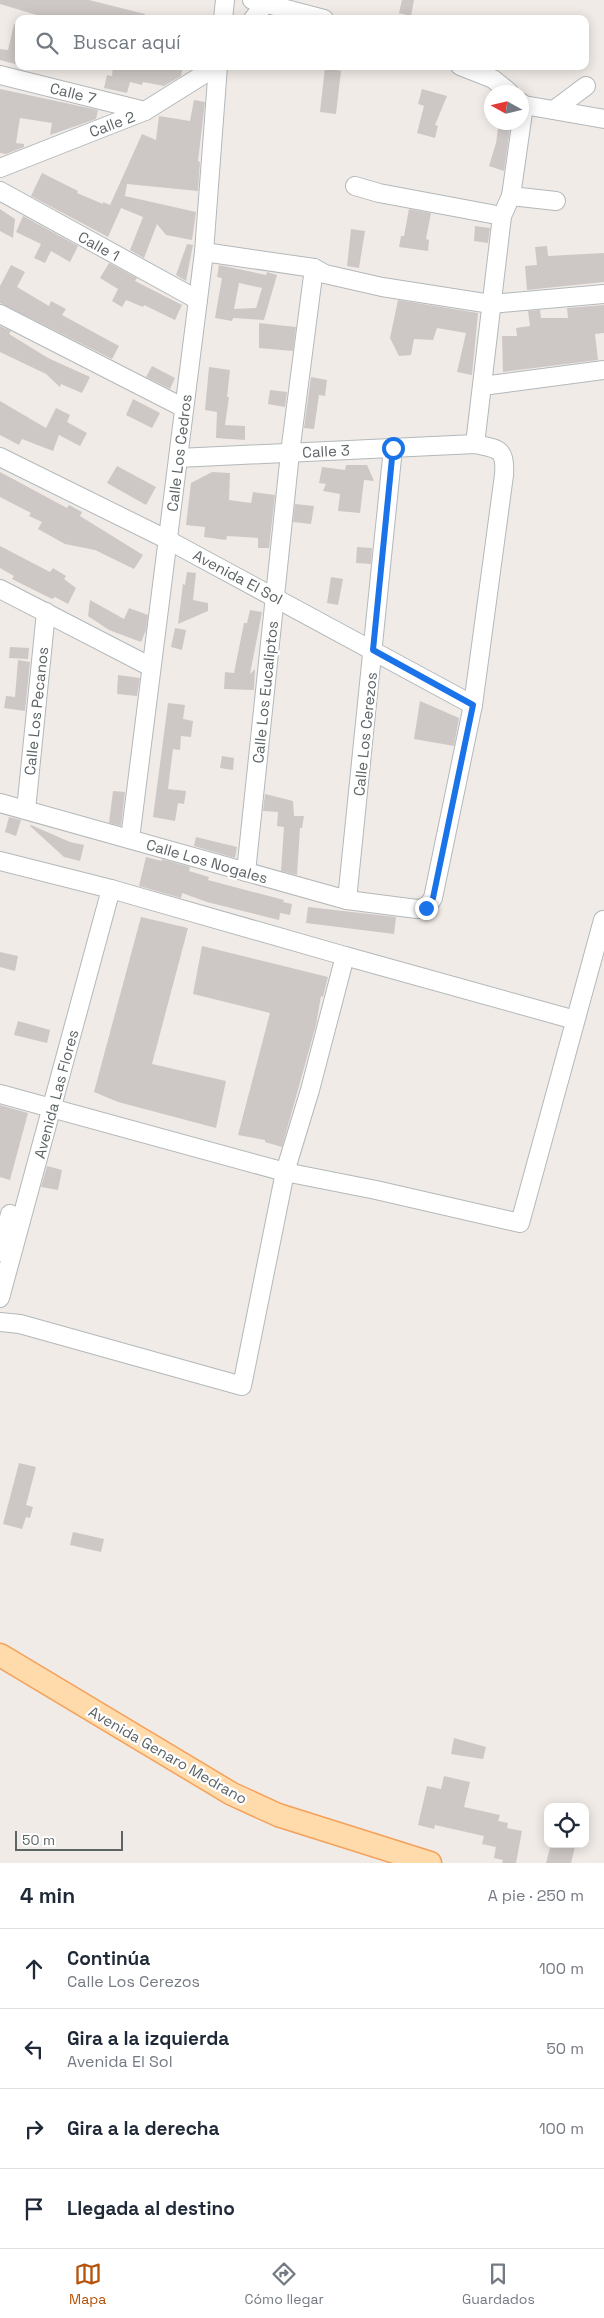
<!DOCTYPE html>
<html lang="es">
<meta charset="utf-8">
<style>
:root{--surface:#fff;--page:#f6f6f7;--text:#1f2937;--muted:#747a83;--line:#e0e1e3;--accent:#b45309}
body{margin:0;font-family:"Space Grotesk",sans-serif;background:var(--page);color:var(--text)}
.controls{position:absolute;right:15px;bottom:15px;display:grid;overflow:hidden;border-radius:10px;box-shadow:0 2px 12px #0003}
.controls button{width:45px;height:45px;display:grid;place-items:center;padding:0;border:0;border-bottom:1px solid var(--line);background:var(--surface);color:var(--text);font:25px sans-serif}
.compass{position:absolute;left:484px;top:85px;width:45px;height:45px;border-radius:50%;background:var(--surface);box-shadow:0 2px 12px #0003;rotate:278deg}
.scale{position:absolute;left:15px;bottom:12px;width:108px;box-sizing:border-box;padding-left:5px;border:2px solid #5d6466;border-top:0;font-size:14px;line-height:18px;white-space:nowrap;color:#5d6466;-webkit-text-stroke:4px #fff;paint-order:stroke}
.stop{position:absolute;width:15px;height:15px;margin:-11px;border:4px solid #1a73e8;border-radius:50%;background:#fff}
.stop.end{background:#1a73e8;border-color:#fff;box-shadow:0 1px 5px #0008}
.list{margin:0;padding:0;list-style:none}
h2{display:flex;justify-content:space-between;align-items:center;height:65px;margin:0;padding:0 20px;font-size:21px}
h2 small{font-size:16px;font-weight:400;color:var(--muted)}
.list li{display:grid;grid-template-columns:32px 1fr auto;gap:15px;align-items:center;box-sizing:border-box;height:80px;padding:0 20px;border-top:1px solid var(--line)}
.list b{display:block;font-size:19px;white-space:nowrap}
.list p{margin:0;font-size:16px;white-space:nowrap;color:var(--muted)}
.list em{font-size:16px;font-style:normal;color:var(--muted)}
.icon{flex:none;width:28px;height:28px;fill:none;stroke:currentColor;stroke-width:2;stroke-linecap:round;stroke-linejoin:round}
.map{position:relative;flex:none;width:604px;height:1863px;overflow:hidden}
.search{position:absolute;background:var(--surface);box-shadow:0 2px 12px #0003;left:15px;right:15px;top:15px;height:55px;display:flex;align-items:center;gap:12px;box-sizing:border-box;padding:0 18px;border-radius:10px;color:var(--muted);font-size:19px}
.sheet{height:385px;background:var(--surface)}
nav{display:flex;justify-content:space-around;align-items:center;box-sizing:border-box;height:70px;border-top:1px solid var(--line);background:var(--surface);font-size:14px;color:var(--muted)}
nav a{display:grid;justify-items:center;gap:2px}
nav .on{color:var(--accent)}
.map>svg:first-child{display:block}
</style>
<div class="map">
<svg width="604" height="1863" viewBox="0 0 604 1863">
<rect width="100%" height="100%" fill="#f0ebe6"/>
<g fill="#cdc8c5" fill-rule="evenodd">
<path d="M0 0H89L145 14 144 19H50L0 4Z"/>
<path d="M402 0H414L411 16 399 13Z"/>
<path d="M14 24 19 25V65L0 60V49L8 50Z"/>
<path d="M113 66H183L181 76 164 86 143 82 142 85 130 82 127 93 104 88 107 75 112 76Z"/>
<path d="M325 67 341 71 336 114 320 112Z"/>
<path d="M0 89 98 110 96 119 50 135 52 123 20 118 16 143 24 144V147L6 154 0 153Z"/>
<path d="M422 89 447 96 435 125 438 126 435 138 417 133 424 106 418 104Z"/>
<path d="M194 100 205 102 198 161 200 162 198 191 127 184 125 196 196 212 192 240 166 235 157 224 144 258 130 250 143 217 121 208 108 237 31 196 42 173 78 191 77 193 103 204V202L110 205 142 134 156 140 159 116 190 121Z"/>
<path d="M499 122H511L504 171 489 166 496 143Z"/>
<path d="M0 209 15 219 13 238 0 231Z"/>
<path d="M409 209 431 213 426 239 429 240 428 251 399 247 401 236H404Z"/>
<path d="M23 216 78 246 70 262 51 251 45 263 34 258 41 244 16 232Z"/>
<path d="M475 226 490 228 488 243 474 241Z"/>
<path d="M351 229 365 231 359 268 347 266Z"/>
<path d="M187 244 193 245 186 281 176 275Z"/>
<path d="M547 246 548 256 604 253V282L527 290 525 266 537 265 535 247Z"/>
<path d="M109 263 137 278 135 281 182 305 175 320 144 305 143 307 126 300 122 307 112 301 118 289 100 278Z"/>
<path d="M11 265 25 272 17 287 49 306 51 301 66 309 62 315 119 346 112 359 0 303V286Z"/>
<path d="M219 265 266 275 267 272 277 275 264 320 233 318 232 321 215 318 222 278 217 277ZM239 283 262 288 256 308 234 309Z"/>
<path d="M398 300 478 313 472 375 457 372 466 333 437 328 433 340 414 339 411 355 399 356 390 338Z"/>
<path d="M604 305V333L595 334 598 360 503 372 502 336H517L516 328 530 326 528 311 540 310 541 318H568L567 308Z"/>
<path d="M259 323 296 327 293 351 259 348Z"/>
<path d="M0 326 11 331 9 334 48 358 90 377 82 393 61 384 60 387 46 374 0 352Z"/>
<path d="M152 366 175 378 170 389 146 377Z"/>
<path d="M209 367 230 370 227 397H229L225 425 245 426V440L216 438 217 412 205 410Z"/>
<path d="M311 377 327 380 325 396 319 395 314 429 304 428Z"/>
<path d="M270 390 287 392 285 407 268 404Z"/>
<path d="M133 399 160 413 152 428 126 415Z"/>
<path d="M0 401 46 428 56 408 70 415 67 422 87 433 80 446 59 435 53 451 22 439 19 445 0 435Z"/>
<path d="M346 465H367L374 481 364 480 360 513 338 511 340 494 323 491 326 484 319 483 322 467 345 470Z"/>
<path d="M117 466 156 487 146 505 107 483Z"/>
<path d="M0 472 67 508 69 505 82 512 80 516 143 555 134 569 95 550 65 544 38 529 42 522 29 516 31 513 0 497Z"/>
<path d="M212 472 230 473 229 500 251 503 253 492 275 495 269 548H258V538L227 536 226 540 204 537 205 527 186 525 191 483Z"/>
<path d="M295 504 314 506 311 524 293 522Z"/>
<path d="M0 546 50 572 53 568 66 576 64 579 76 588 68 604 55 597 52 599 12 579 14 576 0 568Z"/>
<path d="M357 547 372 548 371 564 356 563Z"/>
<path d="M187 572 196 573 193 600 208 603V611L178 624 183 584 185 585Z"/>
<path d="M331 577 343 579 338 605 327 603Z"/>
<path d="M90 600 124 619 129 608 148 615 146 630 141 642 109 630 88 616Z"/>
<path d="M250 610 262 612 250 674 255 669 254 690 224 689 225 672 234 673 244 623H247Z"/>
<path d="M175 628 186 630 182 650 171 647Z"/>
<path d="M10 647 29 648 28 659 9 658Z"/>
<path d="M18 660 30 662 25 711 4 708 6 696 15 697Z"/>
<path d="M118 675 140 678 137 696 117 694Z"/>
<path d="M420 701 459 718 454 746 414 739Z"/>
<path d="M168 703 185 705 183 719 193 721 191 737 181 736 180 750 173 749 168 789 186 791 184 804 178 803 175 821 153 817Z"/>
<path d="M222 756 234 758 233 770 220 768Z"/>
<path d="M113 791 125 792 121 826 109 823Z"/>
<path d="M265 794 293 801 294 816H304L302 828H300L297 875 281 871 284 827 277 826 278 812 263 811Z"/>
<path d="M9 817 21 820 16 836 5 832Z"/>
<path d="M31 825 70 842 84 845 80 861 64 857 30 826Z"/>
<path d="M196 837 237 847 235 858 194 846Z"/>
<path d="M146 857 162 861V859L190 867 189 871 209 877 208 880 284 900 283 902 292 904 290 915 280 913 279 920 207 902 182 893 181 898 139 886Z"/>
<path d="M308 907 396 917 394 934 306 923Z"/>
<path d="M141 917 188 928 152 1064 226 1081 216 1128 118 1102 94 1092Z"/>
<path d="M202 946 328 977 323 997 321 996 316 1025 282 1147 265 1142V1140L238 1135 270 1013 193 994Z"/>
<path d="M0 952 18 956 15 971 0 967Z"/>
<path d="M18 1021 50 1030 47 1043 14 1035Z"/>
<path d="M0 1105 28 1113 10 1180 0 1177Z"/>
<path d="M47 1166 62 1170 58 1190 41 1187Z"/>
<path d="M19 1463 36 1467 26 1505 33 1507 30 1518 26 1517 22 1529 3 1524Z"/>
<path d="M73 1532 104 1539 101 1552 70 1545Z"/>
<path d="M454 1738 486 1747 483 1759 451 1754Z"/>
<path d="M444 1776 470 1782 464 1807 500 1815 498 1821 508 1823 507 1828 522 1831 516 1863H502L503 1860 494 1858 496 1847 482 1844 484 1836 435 1825 434 1829 418 1825 427 1786 441 1789Z"/>
<path d="M551 1844H565L575 1847 571 1863H546Z"/>
</g>
<g fill="none" stroke-linecap="round" stroke-linejoin="round">
<defs>
<g id="minor">
<path d="M252 0 324 19"/>
<path d="M223 19 225 0"/>
<path d="M253 19 268 0"/>
<path d="M460 66 493 79 509 92"/>
<path d="M0 75 145 111"/>
<path d="M522 103 524 105 604 119"/>
<path d="M554 110 586 86"/>
<path d="M0 168 145 111 217 66"/>
<path d="M355 186 379 193 502 216"/>
<path d="M0 191 198 300"/>
<path d="M511 196 556 201"/>
<path d="M204 252 314 268 325 274 382 287 491 304 604 294"/>
<path d="M0 314 184 408"/>
<path d="M482 386 604 370"/>
<path d="M475 444 502 216 511 196 524 105"/>
<path d="M0 457 168 540 473 705"/>
<path d="M0 589 151 667"/>
<path d="M0 803 347 900 417 909 426 908 433 898 473 705 504 475C506 448 498 449 475 444L178 458"/>
<path d="M26 810 46 612"/>
<path d="M130 839 204 252 218 66"/>
<path d="M0 861 111 889 345 956 310 1090 285 1172 376 1190 520 1223 603 920"/>
<path d="M246 872 290 453 314 268"/>
<path d="M347 900 393 448"/>
<path d="M345 956 575 1020"/>
<path d="M0 1094 285 1172 242 1386 20 1324 0 1322"/>
<path d="M0 1252 10 1214"/>
<path d="M0 1298 111 889"/>
</g>
<path id="major" d="M0 1655 232 1794 278 1815 430 1863"/>
</defs>
<use href="#minor" stroke="#b3b8bb" stroke-width="20"/>
<use href="#major" stroke="#f5a059" stroke-width="25"/>
<use href="#minor" stroke="#fff" stroke-width="18"/>
<use href="#major" stroke="#ffdbab" stroke-width="22"/>
</g>
<g fill="none" stroke-linecap="round" stroke-linejoin="round">
<path stroke="#1a73e8" stroke-width="6" d="M393 448 373 650 473 705 433 898 426 908"/>
</g>
<g text-anchor="middle" dominant-baseline="central" stroke-width="4.5" stroke-linejoin="round" paint-order="stroke">
<g font-size="15" fill="#5d6466" stroke="#fff">
<text transform="translate(73 93) rotate(14)">Calle 7</text>
<text transform="translate(112 124) rotate(-21)">Calle 2</text>
<text transform="translate(99 246) rotate(29)">Calle 1</text>
<text transform="translate(326 451) rotate(-3)">Calle 3</text>
<text transform="translate(179 453) rotate(-83)">Calle Los Cedros</text>
<text transform="translate(238 577) rotate(28)">Avenida El Sol</text>
<text transform="translate(265 692) rotate(-84)">Calle Los Eucaliptos</text>
<text transform="translate(36 711) rotate(-84)">Calle Los Pecanos</text>
<text transform="translate(365 734) rotate(-84)">Calle Los Cerezos</text>
<text transform="translate(207 861) rotate(16)">Calle Los Nogales</text>
<text transform="translate(56 1094) rotate(-75)">Avenida Las Flores</text>
<text transform="translate(168 1755) rotate(30)">Avenida Genaro Medrano</text>
</g>
</g>
</svg>
<div class="controls">
<button><svg class="icon" aria-label="locate" viewBox="0 0 24 24"><circle cx="12" cy="12" r="6"/><path d="M12 2v4M12 18v4M2 12h4M18 12h4"/></svg></button>
</div>
<svg class="compass" viewBox="-18 -18 36 36"><path d="M0-13l5 13h-10z" fill="#e53935"/><path d="M0 13l5-13h-10z" fill="#747a83"/></svg>
<div class="scale">50 m</div>
<div class="stop" style="left:393px;top:448px"></div>
<div class="stop end" style="left:426px;top:908px"></div>
<div class="search"><svg class="icon" aria-label="search" viewBox="0 0 24 24"><circle cx="10" cy="10" r="6"/><path d="M15 15l6 6"/></svg>Buscar aquí</div>
</div>
<section class="sheet">
<h2>4 min<small>A pie · 250 m</small></h2>
<ul class="list">
<li><svg class="icon" aria-label="ahead" viewBox="0 0 24 24"><path d="M12 20V5M6 11l6-6 6 6"/></svg><div><b>Continúa</b><p>Calle Los Cerezos</p></div><em>100 m</em></li>
<li><svg class="icon" aria-label="left" viewBox="0 0 24 24"><path d="M17 20v-9H6M10 6l-5 5 5 5"/></svg><div><b>Gira a la izquierda</b><p>Avenida El Sol</p></div><em>50 m</em></li>
<li><svg class="icon" aria-label="right" viewBox="0 0 24 24"><path d="M7 20v-9h11M14 6l5 5-5 5"/></svg><div><b>Gira a la derecha</b></div><em>100 m</em></li>
<li><svg class="icon" aria-label="arrive" viewBox="0 0 24 24"><path d="M6 21V4h12l-3 4 3 4H6"/></svg><div><b>Llegada al destino</b></div></li>
</ul>
</section>
<nav>
<a class="on"><svg class="icon" aria-label="map" viewBox="0 0 24 24"><path d="M3 6l6-2 6 2 6-2v14l-6 2-6-2-6 2zM9 4v14M15 6v14"/></svg>Mapa</a>
<a><svg class="icon" aria-label="directions" viewBox="0 0 24 24"><path d="M12 3l9 9-9 9-9-9zM9 14v-3h6M13 9l2 2-2 2"/></svg>Cómo llegar</a>
<a><svg class="icon" aria-label="saved" viewBox="0 0 24 24"><path d="M7 4h10v16l-5-4-5 4z"/></svg>Guardados</a>
</nav>
